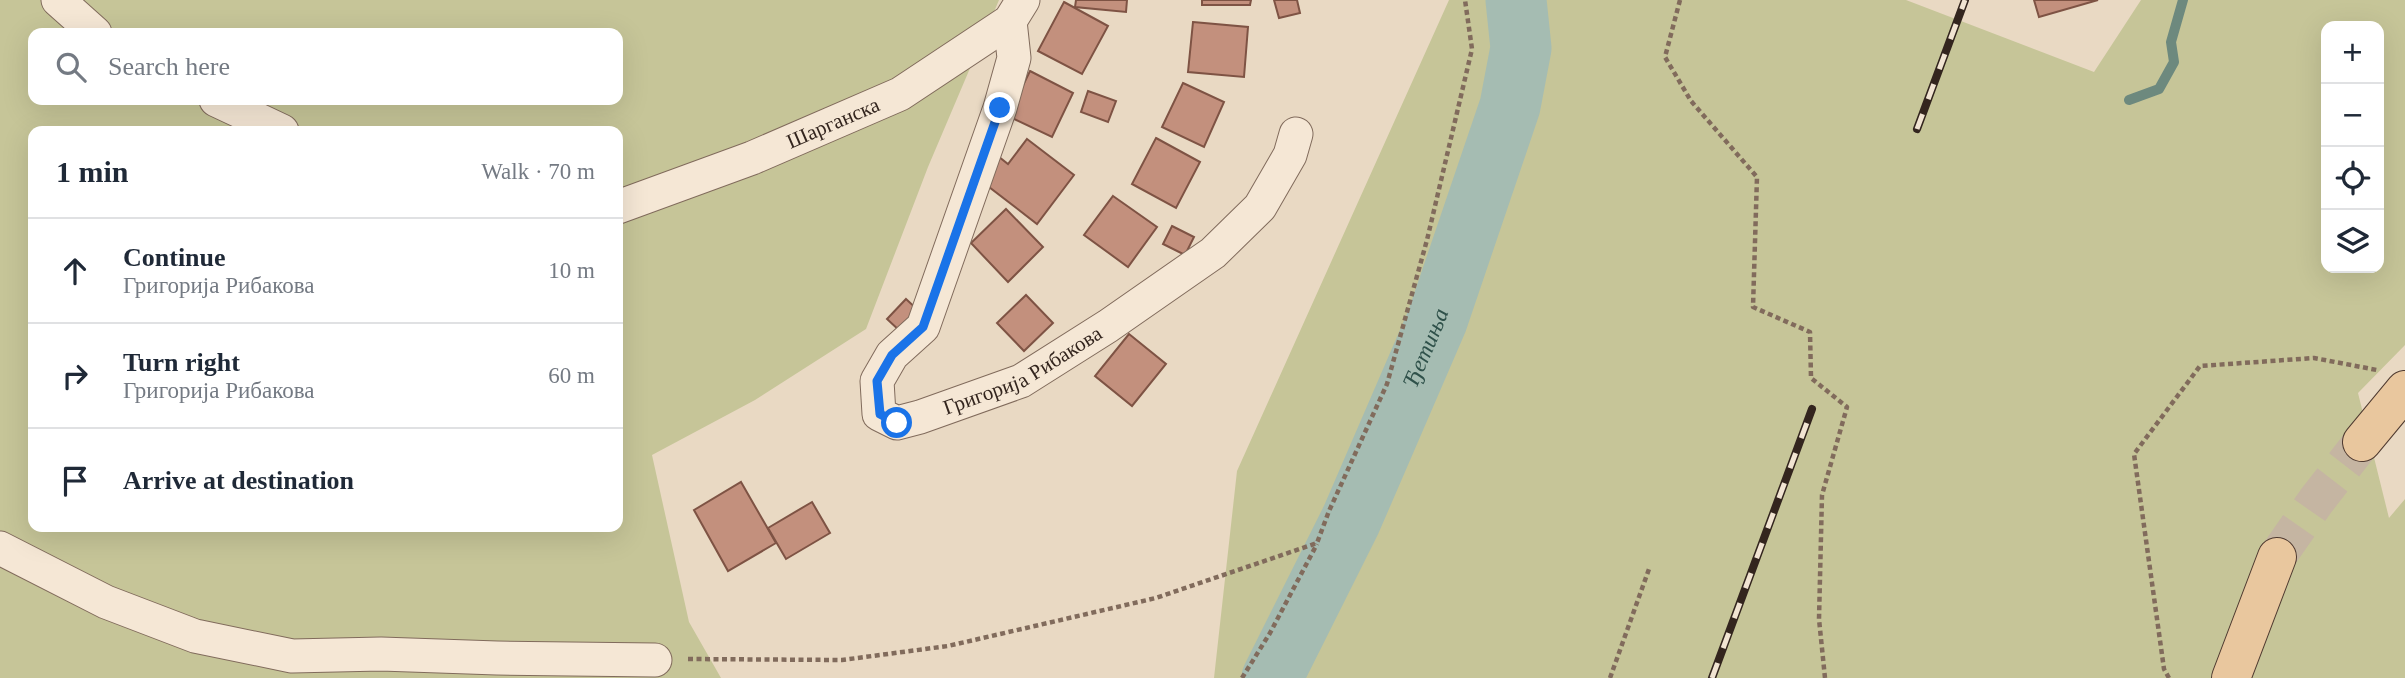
<!DOCTYPE html>
<meta charset="utf-8">
<style>
:root{--surface:#fff;--page:#f6f6f7;--text:#1f2937;--muted:#747a83;--line:#e0e1e3}
body{margin:0;font-family:Georgia,serif;background:var(--page);color:var(--text)}
.controls{position:absolute;right:21px;top:21px;display:grid;overflow:hidden;border-radius:14px;box-shadow:0 7px 28px #0002}
.controls button{width:63px;height:63px;display:grid;place-items:center;padding:0;border:0;border-bottom:2px solid var(--line);background:var(--surface);color:var(--text);font:35px sans-serif}
.stop{position:absolute;width:21px;height:21px;margin:-16px;border:5px solid #1a73e8;border-radius:50%;background:#fff}
.stop.end{background:#1a73e8;border-color:#fff;box-shadow:0 2px 7px #0008}
.list{margin:0;padding:0;list-style:none}
h2{display:flex;justify-content:space-between;align-items:center;height:91px;margin:0;padding:0 28px;font-size:30px}
h2 small{font-size:23px;font-weight:400;color:var(--muted)}
.list li{display:grid;grid-template-columns:46px 1fr auto;gap:21px;align-items:center;box-sizing:border-box;height:105px;padding:0 28px;border-top:2px solid var(--line)}
.list b{display:block;font-size:26px;white-space:nowrap}
.list p{margin:0;font-size:23px;white-space:nowrap;color:var(--muted)}
.list em{font-size:23px;font-style:normal;color:var(--muted)}
.icon{flex:none;width:38px;height:38px;fill:none;stroke:currentColor;stroke-width:2;stroke-linecap:round;stroke-linejoin:round}
.map{position:relative;flex:none;width:2405px;height:678px;overflow:hidden}
.search{position:absolute;background:var(--surface);box-shadow:0 7px 28px #0002;left:28px;top:28px;width:595px;height:77px;display:flex;align-items:center;gap:18px;box-sizing:border-box;padding:0 24px;border-radius:14px;color:var(--muted);font-size:26px}
.panel{position:absolute;background:var(--surface);box-shadow:0 7px 28px #0002;left:28px;top:126px;width:595px;height:406px;border-radius:14px}
.map>svg:first-child{display:block}
</style>
<div class="map">
<svg width="2405" height="678" viewBox="0 0 2405 678">
<rect width="100%" height="100%" fill="#e9d9c3"/>
<g fill="#c6c598" fill-rule="evenodd">
<path d="M0 0H999L928 167 866 329 755 400 652 455 689 622 721 678H0ZM33 33H618V100H33ZM33 131H618V527H33Z"/>
<path d="M1449 0H1906L2094 72 2141 0H2405V345L2358 393 2389 518 2405 499V678H1214L1237 471ZM2326 26H2379V268H2326Z"/>
</g>
<g fill="none" stroke-linecap="round" stroke-linejoin="round">
<path stroke="#6d897e" stroke-width="10" d="M2129 100 2159 89 2174 62 2171 42 2183 0"/>
<path stroke="#a5bcb2" stroke-width="61" id="s1" d="M1272 678 1351 520 1437 321 1510 106 1521 48 1516 0"/>
</g>
<g fill="#c3907d" stroke="#7e5344" stroke-width="2">
<path d="M1076 0H1127L1126 12 1075 7Z"/>
<path d="M1202 0H1251L1250 5H1202Z"/>
<path d="M1274 0H1297L1300 13 1279 18Z"/>
<path d="M2034 0H2098L2039 17Z"/>
<path d="M1064 2 1108 26 1082 74 1038 51Z"/>
<path d="M1193 22 1248 27 1244 77 1188 72Z"/>
<path d="M1030 71 1073 93 1052 137 1008 116Z"/>
<path d="M1183 83 1224 102 1204 147 1162 127Z"/>
<path d="M1088 91 1116 101 1108 122 1081 112Z"/>
<path d="M1156 138 1200 162 1176 208 1132 184Z"/>
<path d="M1027 139 1074 175 1037 224 976 177 994 153 1008 164Z"/>
<path d="M1113 196 1157 227 1128 267 1084 235Z"/>
<path d="M1006 209 1043 247 1008 282 971 243Z"/>
<path d="M1172 226 1194 237 1185 255 1163 244Z"/>
<path d="M1026 295 1053 323 1024 351 997 323Z"/>
<path d="M906 299 919 311 901 332 887 319Z"/>
<path d="M1129 334 1166 364 1132 406 1095 376Z"/>
<path d="M741 482 776 543 728 571 694 510Z"/>
<path d="M812 502 830 533 786 559 768 528Z"/>
</g>
<g fill="none" stroke-linecap="round" stroke-linejoin="round">
<path stroke="#c5b5a2" stroke-width="38" stroke-dasharray="38 19" stroke-linecap="butt" d="M2277 557 2316 501 2362 442"/>
<defs>
<g id="street">
<path d="M58 0 95 33"/>
<path id="s2" d="M1010 21 1014 58 1000 108 923 327 892 355 877 381 879 414 897 423 920 417 1021 381 1108 326 1213 253 1260 207 1290 155 1296 134"/>
<path d="M216 100 282 131"/>
<path id="s3" d="M618 207 752 158 900 94 1010 21 1023 0"/>
<path d="M0 548 106 602 195 636 292 656 381 654 497 658 655 660"/>
</g>
<g id="primary">
<path d="M2362 442 2405 390"/>
<path d="M2231 678 2277 557"/>
</g>
</defs>
<use href="#street" stroke="#816b5c" stroke-width="35"/>
<use href="#primary" stroke="#4f3a30" stroke-width="40"/>
<g stroke="#816b5c" stroke-width="4.5" stroke-dasharray="5 3.5" stroke-linecap="butt">
<path d="M1680 0 1665 57 1691 101 1757 177 1753 307 1810 332 1811 378 1847 407 1822 495 1819 619 1825 678"/>
<path d="M688 659 842 660 948 646 1156 598 1317 543 1329 511 1387 384 1427 240 1472 49 1465 0"/>
<path d="M1242 678 1270 633 1317 544"/>
<path d="M1610 678 1649 569"/>
<path d="M2169 678 2164 669 2134 454 2200 366 2314 358 2377 370"/>
</g>
<use href="#street" stroke="#f5e7d5" stroke-width="33"/>
<use href="#primary" stroke="#e9c79e" stroke-width="38"/>
<defs>
<g id="rail">
<path d="M1917 129 1965 0"/>
<path d="M1712 678 1812 409"/>
</g>
</defs>
<use href="#rail" stroke="#33251e" stroke-width="8"/>
<use href="#rail" stroke="#f1e4d2" stroke-width="5" stroke-dasharray="16" stroke-linecap="butt"/>
</g>
<g fill="none" stroke-linecap="round" stroke-linejoin="round">
<path stroke="#1a73e8" stroke-width="9" d="M897 423 880 414 877 381 892 355 923 327 1000 108"/>
</g>
<g text-anchor="middle" dominant-baseline="central" stroke-width="7" stroke-linejoin="round" paint-order="stroke">
<g font-size="21" fill="#33251e" stroke="#f1e4d2">
<text stroke="none"><textPath href="#s3" startOffset="231">Шарганска</textPath></text>
<text stroke="none"><textPath href="#s2" startOffset="583">Григорија Рибакова</textPath></text>
</g>
<g font-size="23" font-style="italic" fill="#2f514a" stroke="#f1e4d2">
<text stroke="none"><textPath href="#s1" startOffset="364">Ђетиња</textPath></text>
</g>
</g>
</svg>
<div class="controls">
<button>+</button>
<button>−</button>
<button><svg class="icon" aria-label="locate" viewBox="0 0 24 24"><circle cx="12" cy="12" r="6"/><path d="M12 2v4M12 18v4M2 12h4M18 12h4"/></svg></button>
<button><svg class="icon" aria-label="layers" viewBox="0 0 24 24"><path d="M12 4l9 5-9 5-9-5zM3 14l9 5 9-5"/></svg></button>
</div>
<div class="stop" style="left:897px;top:423px"></div>
<div class="stop end" style="left:1000px;top:108px"></div>
<div class="search"><svg class="icon" aria-label="search" viewBox="0 0 24 24"><circle cx="10" cy="10" r="6"/><path d="M15 15l6 6"/></svg>Search here</div>
<section class="panel">
<h2>1 min<small>Walk · 70 m</small></h2>
<ul class="list">
<li><svg class="icon" aria-label="ahead" viewBox="0 0 24 24"><path d="M12 20V5M6 11l6-6 6 6"/></svg><div><b>Continue</b><p>Григорија Рибакова</p></div><em>10 m</em></li>
<li><svg class="icon" aria-label="right" viewBox="0 0 24 24"><path d="M7 20v-9h11M14 6l5 5-5 5"/></svg><div><b>Turn right</b><p>Григорија Рибакова</p></div><em>60 m</em></li>
<li><svg class="icon" aria-label="arrive" viewBox="0 0 24 24"><path d="M6 21V4h12l-3 4 3 4H6"/></svg><div><b>Arrive at destination</b></div></li>
</ul>
</section>
</div>
